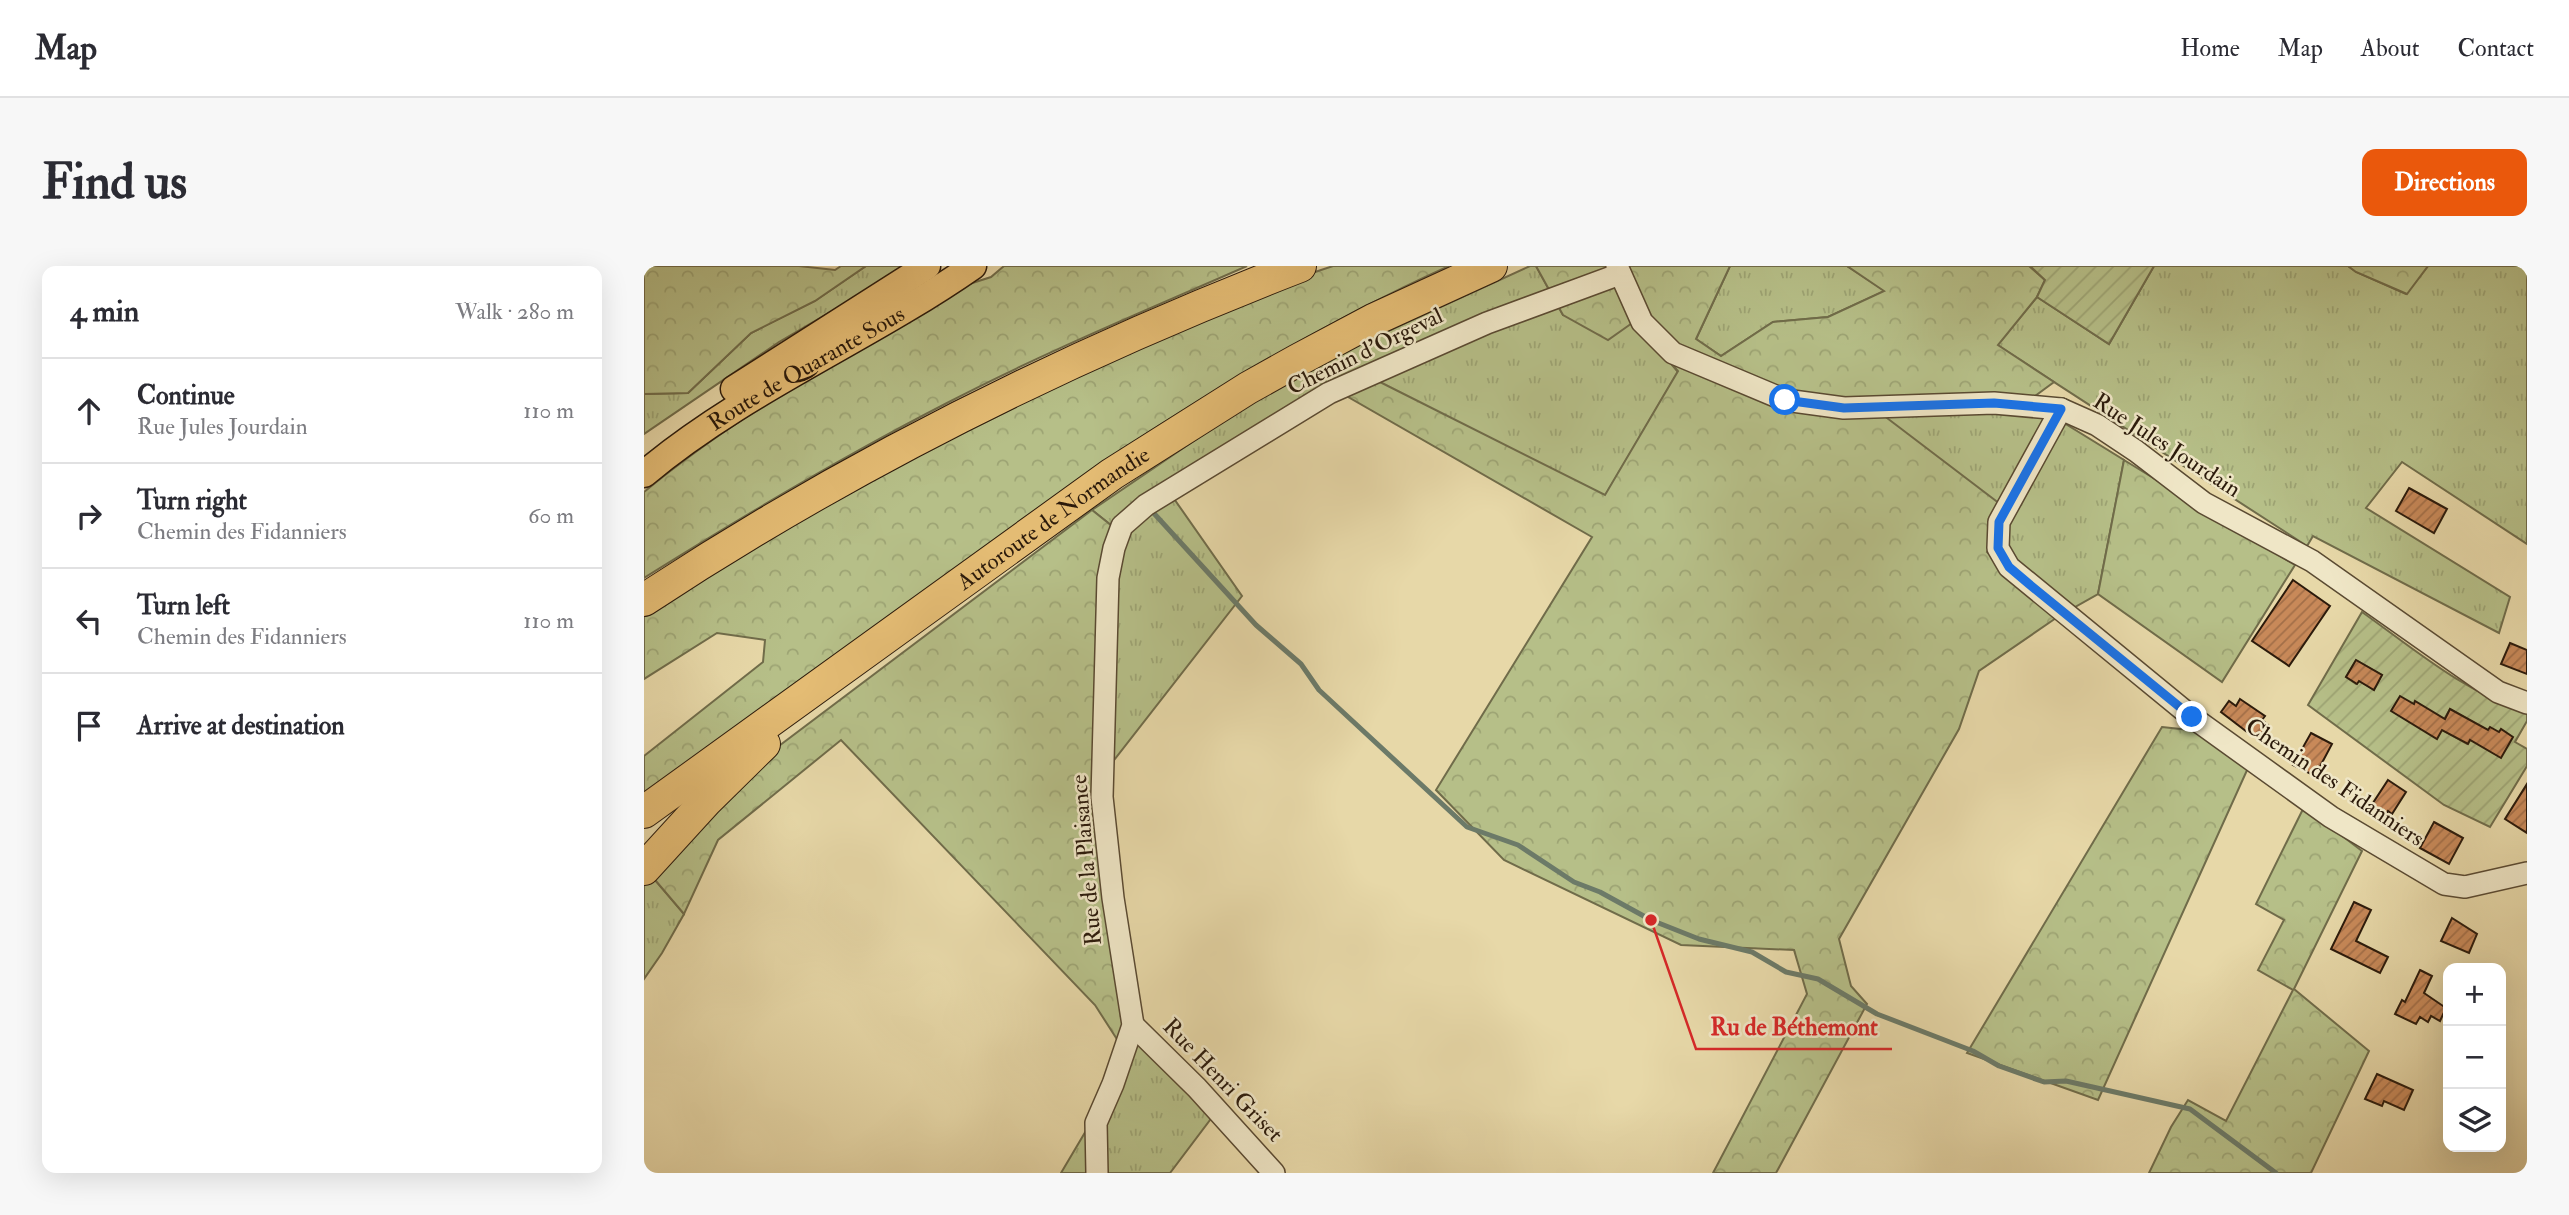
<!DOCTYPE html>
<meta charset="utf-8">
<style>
:root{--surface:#fff;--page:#f7f7f7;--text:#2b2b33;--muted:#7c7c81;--line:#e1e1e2;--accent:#ea580c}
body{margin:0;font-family:"IM FELL Double Pica",serif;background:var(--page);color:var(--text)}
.controls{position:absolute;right:21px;bottom:21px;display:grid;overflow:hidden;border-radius:14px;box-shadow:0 7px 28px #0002}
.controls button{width:63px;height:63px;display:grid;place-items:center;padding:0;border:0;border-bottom:2px solid var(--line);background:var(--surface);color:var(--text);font:35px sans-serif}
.stop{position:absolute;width:21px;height:21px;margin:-16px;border:5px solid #1a73e8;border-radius:50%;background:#fff}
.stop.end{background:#1a73e8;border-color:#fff;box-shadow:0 2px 7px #0008}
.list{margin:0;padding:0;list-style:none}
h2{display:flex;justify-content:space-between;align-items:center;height:91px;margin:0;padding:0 28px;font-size:30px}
h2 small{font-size:23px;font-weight:400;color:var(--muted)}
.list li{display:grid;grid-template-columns:46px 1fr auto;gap:21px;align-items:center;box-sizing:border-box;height:105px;padding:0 28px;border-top:2px solid var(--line)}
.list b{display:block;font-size:26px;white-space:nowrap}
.list p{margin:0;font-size:23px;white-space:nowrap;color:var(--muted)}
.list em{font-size:23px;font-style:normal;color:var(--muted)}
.icon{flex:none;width:38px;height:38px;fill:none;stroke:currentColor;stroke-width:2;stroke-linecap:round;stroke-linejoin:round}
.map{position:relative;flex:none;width:1883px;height:907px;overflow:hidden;border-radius:14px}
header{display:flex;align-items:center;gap:42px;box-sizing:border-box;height:98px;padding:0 35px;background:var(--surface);border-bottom:2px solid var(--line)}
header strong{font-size:33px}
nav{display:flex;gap:38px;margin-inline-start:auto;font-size:24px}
.intro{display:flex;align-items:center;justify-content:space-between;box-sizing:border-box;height:168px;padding:0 42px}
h1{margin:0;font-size:49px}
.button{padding:18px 32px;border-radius:14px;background:var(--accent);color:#fff;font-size:24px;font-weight:700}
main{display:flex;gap:42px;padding:0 42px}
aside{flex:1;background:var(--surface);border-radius:14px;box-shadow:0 7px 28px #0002}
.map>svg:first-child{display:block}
</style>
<header>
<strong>Map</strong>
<nav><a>Home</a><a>Map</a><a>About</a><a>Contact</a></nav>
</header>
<div class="intro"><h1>Find us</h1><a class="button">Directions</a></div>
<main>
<aside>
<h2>4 min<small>Walk · 280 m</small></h2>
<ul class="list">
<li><svg class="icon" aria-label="ahead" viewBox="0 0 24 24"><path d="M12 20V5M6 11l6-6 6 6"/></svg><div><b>Continue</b><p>Rue Jules Jourdain</p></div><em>110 m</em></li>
<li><svg class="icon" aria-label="right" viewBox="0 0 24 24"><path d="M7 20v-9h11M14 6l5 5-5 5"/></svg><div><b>Turn right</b><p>Chemin des Fidanniers</p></div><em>60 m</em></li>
<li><svg class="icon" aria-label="left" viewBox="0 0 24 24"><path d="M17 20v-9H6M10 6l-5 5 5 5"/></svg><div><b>Turn left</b><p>Chemin des Fidanniers</p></div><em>110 m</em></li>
<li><svg class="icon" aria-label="arrive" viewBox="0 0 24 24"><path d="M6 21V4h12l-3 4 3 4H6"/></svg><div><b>Arrive at destination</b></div></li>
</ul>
</aside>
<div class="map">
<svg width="1883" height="907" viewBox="0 0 1883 907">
<defs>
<pattern id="grass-tufts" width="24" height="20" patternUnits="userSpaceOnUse" patternTransform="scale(1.75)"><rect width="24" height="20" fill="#b6bf88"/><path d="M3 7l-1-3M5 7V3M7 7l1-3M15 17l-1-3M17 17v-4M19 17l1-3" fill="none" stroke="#9da474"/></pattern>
<pattern id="forest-crowns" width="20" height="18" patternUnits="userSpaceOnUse" patternTransform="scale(1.75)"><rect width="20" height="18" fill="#b6bf88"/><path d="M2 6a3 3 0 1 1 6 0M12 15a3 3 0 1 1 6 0" fill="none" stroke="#9da474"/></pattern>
<pattern id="garden-furrows" width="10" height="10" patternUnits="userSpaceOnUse" patternTransform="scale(1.75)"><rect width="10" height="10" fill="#b6bf88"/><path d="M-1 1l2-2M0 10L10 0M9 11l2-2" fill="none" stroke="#9da474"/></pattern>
<pattern id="building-hatch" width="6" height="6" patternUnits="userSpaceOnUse" patternTransform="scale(1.75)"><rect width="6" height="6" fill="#c88959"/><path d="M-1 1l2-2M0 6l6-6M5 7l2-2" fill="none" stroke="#a36f48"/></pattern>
</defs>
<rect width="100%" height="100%" fill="#e7d8a8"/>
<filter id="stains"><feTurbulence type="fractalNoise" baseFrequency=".00286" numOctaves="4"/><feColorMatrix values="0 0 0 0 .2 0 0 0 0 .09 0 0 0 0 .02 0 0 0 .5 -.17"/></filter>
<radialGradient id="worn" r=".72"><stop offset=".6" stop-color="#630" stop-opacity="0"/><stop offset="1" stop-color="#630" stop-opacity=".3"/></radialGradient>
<g fill="url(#grass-tufts)" stroke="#706c4a" stroke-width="2">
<path d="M222 0H265L135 76 0 168V128L44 127 107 67 171 35Z"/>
<path d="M886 0H892L919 49 991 55 1034 106 961 230 728 113 526 227 598 330 460 507 473 264 448 244 629 121 729 72Z"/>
<path d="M1086 0H1203L1241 25 1184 51 1129 56 1077 90 1052 73Z"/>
<path d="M1510 0H1704L1712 6 1762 28 1784 0H1883V278L1758 196 1722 242 1866 331 1855 367 1669 270 1663 280 1353 79 1393 31 1465 78Z"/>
<path d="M1391 130 1412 152 1480 194 1454 328 1415 350 1343 286 1217 133Z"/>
<path d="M6 608 40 648 18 687 0 713V615Z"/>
<path d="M496 759 575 842 526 907H417L485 792Z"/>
</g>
<g fill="url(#forest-crowns)" stroke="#706c4a" stroke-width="2">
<path d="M0 0H155L191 4 197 0H222L171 35 107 67 44 127 0 128Z"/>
<path d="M360 0H603C503 44 401 86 303 137 200 190 99 250 0 312V226C97 145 211 85 319 20L347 11Z"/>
<path d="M689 0H805C690 52 582 115 476 185L0 533V490L119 396 121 374 73 367 0 413V347L123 270 409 112 650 13Z"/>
<path d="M892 0H1086L1052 73 1077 90 1129 56 1184 51 1240 25 1203 0H1385L1401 14 1393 31 1354 79 1410 116 1391 130 1218 133 1364 244 1343 286 1415 350 1335 405 1315 463 1195 673 1207 720 1223 738 1132 907H1069L1163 728 1150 684 1037 679 860 594 792 524 948 271 699 128 728 112 961 229 1034 105 991 55 964 74 919 49Z"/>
<path d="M1704 0H1784L1763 28 1712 6Z"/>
<path d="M1480 194 1651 299 1578 416 1454 328Z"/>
<path d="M448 244 473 264 460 507 485 792 451 739 197 474 74 574 40 648 6 608 119 492Z"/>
<path d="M1518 461 1555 465 1604 502 1454 834 1323 787Z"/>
<path d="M1660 541 1718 585 1650 723 1725 785 1667 907H1505L1527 861 1544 834 1582 855 1649 724 1614 704 1640 654 1612 638Z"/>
</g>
<g fill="url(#garden-furrows)" stroke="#706c4a" stroke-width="2" fill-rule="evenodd">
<path d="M1386 0H1510L1465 78 1393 31 1401 14Z"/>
<path d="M1718 346C1770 383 1821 427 1883 446V455L1871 476 1883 483V500L1846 561 1800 539 1664 439ZM1712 394 1738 409 1730 423 1715 415 1712 418 1702 411ZM1806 443 1834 459 1823 478 1795 462Z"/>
</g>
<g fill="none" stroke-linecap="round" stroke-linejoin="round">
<path stroke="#6c7a68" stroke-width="5" d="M506 243 612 359 657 398 675 424 823 561 874 579 930 616 956 626 1007 654 1055 673 1108 686 1142 706 1174 713 1233 748 1329 785 1355 800 1400 816 1422 815 1546 843 1632 907"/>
</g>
<g fill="url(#building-hatch)" stroke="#2b1a0b" stroke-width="2">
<path d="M1765 222 1803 243 1790 267 1752 245Z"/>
<path d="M1649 314 1686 340 1645 400 1608 375Z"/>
<path d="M1866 377 1883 384V408L1857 398Z"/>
<path d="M1712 394 1738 409 1730 424 1715 415 1713 418 1702 411Z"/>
<path d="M1756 430 1770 438 1771 435 1801 453 1806 443 1844 464 1846 461 1855 466 1857 463 1869 471 1857 492 1826 474 1824 478 1798 464 1793 473 1747 445Z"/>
<path d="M1596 433 1621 450 1618 454 1624 459 1614 472 1608 467 1607 469 1577 446 1585 435 1592 440Z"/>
<path d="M1667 467 1688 478 1671 510 1649 499Z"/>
<path d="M1744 514 1762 526 1748 548 1744 545 1739 553 1725 543Z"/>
<path d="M1883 518V567L1861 553Z"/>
<path d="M1790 556 1819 572 1805 598 1776 582Z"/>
<path d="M1710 636 1727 644 1712 675 1744 691 1736 707 1687 683Z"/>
<path d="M1808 652 1833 668 1825 687 1797 675Z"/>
<path d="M1776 704 1788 710 1780 727 1802 742 1796 755 1787 750 1784 756 1776 751 1772 758 1751 748 1758 734 1761 736Z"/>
<path d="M1733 808 1769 824 1760 844 1740 835 1738 840 1721 833Z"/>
</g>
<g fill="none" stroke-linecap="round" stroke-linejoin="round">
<defs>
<g id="minor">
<path d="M973 0 998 56 1029 87 1141 134 1200 142 1350 137 1417 143 1453 159 1492 185 1560 237 1668 295 1854 426 1883 437"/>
<path d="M1417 143 1355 256 1354 282 1365 301 1548 451 1687 551 1800 618 1821 621 1883 607"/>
<path d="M489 759 553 822 630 907"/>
<path d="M453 907 452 857 469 818 489 759 469 632 458 531 464 312 470 282 478 260 502 239 685 127 843 57 976 8"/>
</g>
<g id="major">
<path d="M90 123 283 0"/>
<path id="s1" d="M0 208C100 124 223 74 329 0"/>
</g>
<g id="highway">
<path d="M0 334C206 198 426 89 656 0"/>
<path id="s2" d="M0 546 468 208 604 122 654 94 729 54 847 0"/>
<path d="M0 603 63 534 120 478"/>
</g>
</defs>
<use href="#minor" stroke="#5a4a32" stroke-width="24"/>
<use href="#major" stroke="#2b1a0b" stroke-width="29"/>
<use href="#highway" stroke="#2b1a0b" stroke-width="34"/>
<use href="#minor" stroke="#efe6c6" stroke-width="21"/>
<use href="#major" stroke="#e4bc74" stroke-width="26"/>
<use href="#highway" stroke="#e4bc74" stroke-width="32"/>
</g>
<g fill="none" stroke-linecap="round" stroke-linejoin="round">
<path stroke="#1a73e8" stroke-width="9" d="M1141 134 1200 142 1350 137 1417 143 1355 256 1354 282 1365 301 1385 318 1548 451"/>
</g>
<g text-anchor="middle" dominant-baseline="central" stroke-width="5" stroke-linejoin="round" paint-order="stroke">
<g font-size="23" fill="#2b1a0b" stroke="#efe6c6">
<text transform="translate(721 85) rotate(-26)">Chemin d'Orgeval</text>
<text stroke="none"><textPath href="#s1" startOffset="194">Route de Quarante Sous</textPath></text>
<text transform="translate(1523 179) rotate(33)">Rue Jules Jourdain</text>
<text stroke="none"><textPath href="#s2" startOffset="504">Autoroute de Normandie</textPath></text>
<text transform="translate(1691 516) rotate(34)">Chemin des Fidanniers</text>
<text transform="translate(442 594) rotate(-95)">Rue de la Plaisance</text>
<text transform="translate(579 814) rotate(46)">Rue Henri Griset</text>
</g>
</g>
<path fill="none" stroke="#d62828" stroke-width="2.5" d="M1007 654L1052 783H1248"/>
<circle fill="#d62828" stroke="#efe6c6" stroke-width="2.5" cx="1007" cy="654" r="7"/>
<g font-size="24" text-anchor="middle" font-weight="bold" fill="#d62828" stroke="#efe6c6" stroke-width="5" stroke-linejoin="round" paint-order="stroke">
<text x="1150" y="769">Ru de Béthemont</text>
</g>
<rect width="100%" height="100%" filter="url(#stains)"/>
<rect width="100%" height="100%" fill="url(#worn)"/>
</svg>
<div class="controls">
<button>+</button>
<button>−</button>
<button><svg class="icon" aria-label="layers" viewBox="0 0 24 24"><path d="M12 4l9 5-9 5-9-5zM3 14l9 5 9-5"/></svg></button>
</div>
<div class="stop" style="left:1141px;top:134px"></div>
<div class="stop end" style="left:1548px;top:451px"></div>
</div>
</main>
